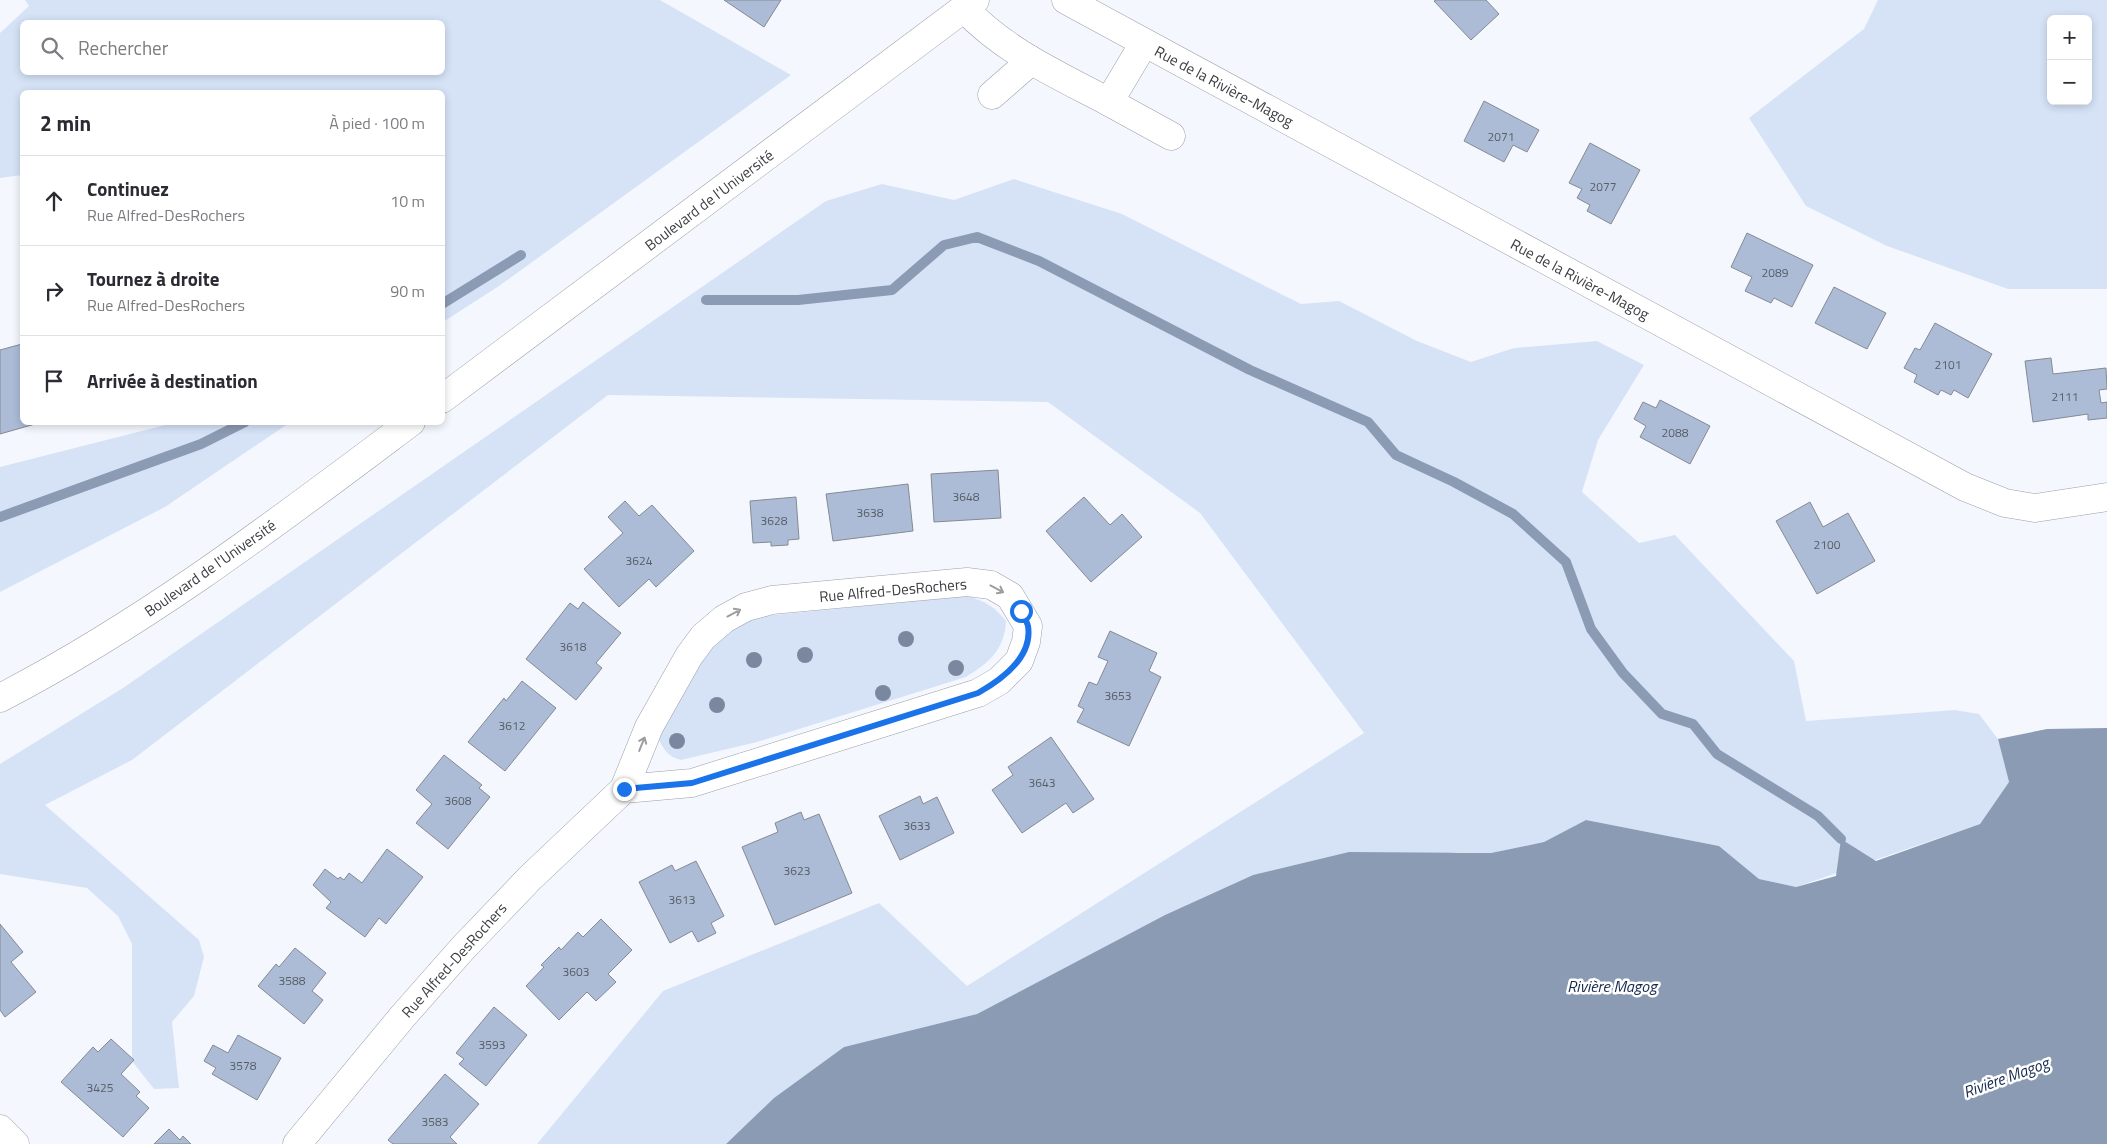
<!DOCTYPE html>
<html lang="fr">
<meta charset="utf-8">
<style>
:root{--surface:#fff;--page:#f2f2f3;--text:#2b2b33;--muted:#7c7c81;--line:#e1e1e2}
body{margin:0;font-family:"Titillium Web",sans-serif;background:var(--page);color:var(--text)}
.controls{position:absolute;right:15px;top:15px;display:grid;overflow:hidden;border-radius:8px;box-shadow:0 2px 8px #0003}
.controls button{width:45px;height:45px;display:grid;place-items:center;padding:0;border:0;border-bottom:1px solid var(--line);background:var(--surface);color:var(--text);font:25px sans-serif}
.stop{position:absolute;width:15px;height:15px;margin:-11px;border:4px solid #1a73e8;border-radius:50%;background:#fff}
.stop.end{background:#1a73e8;border-color:#fff;box-shadow:0 1px 5px #0008}
.list{margin:0;padding:0;list-style:none}
h2{display:flex;justify-content:space-between;align-items:center;height:65px;margin:0;padding:0 20px;font-size:21px}
h2 small{font-size:16px;font-weight:400;color:var(--muted)}
.list li{display:grid;grid-template-columns:32px 1fr auto;gap:15px;align-items:center;box-sizing:border-box;height:90px;padding:0 20px;border-top:1px solid var(--line)}
.list b{display:block;font-size:19px;white-space:nowrap}
.list p{margin:0;font-size:16px;white-space:nowrap;color:var(--muted)}
.list em{font-size:16px;font-style:normal;color:var(--muted)}
.icon{flex:none;width:28px;height:28px;fill:none;stroke:currentColor;stroke-width:2;stroke-linecap:round;stroke-linejoin:round}
.map{position:relative;flex:none;width:2107px;height:1144px;overflow:hidden}
.search{position:absolute;background:var(--surface);box-shadow:0 2px 8px #0003;left:20px;top:20px;width:425px;height:55px;display:flex;align-items:center;gap:12px;box-sizing:border-box;padding:0 18px;border-radius:8px;color:var(--muted);font-size:19px}
.panel{position:absolute;background:var(--surface);box-shadow:0 2px 8px #0003;left:20px;top:90px;width:425px;height:335px;border-radius:8px}
.map>svg:first-child{display:block}
</style>
<div class="map">
<svg width="2107" height="1144" viewBox="0 0 2107 1144">
<rect width="100%" height="100%" fill="#f4f8fe"/>
<g fill="#d6e3f7" fill-rule="evenodd">
<path d="M25 0H660L791 75 499 286 443 322 442 92H22V175L0 178V33L29 6ZM22 22H442V72H22Z"/>
<path d="M1878 0H2107V289H2008L1887 246 1806 206 1749 118 1864 29ZM2051 19H2088V101H2051Z"/>
<path d="M1014 179 1122 214 1301 304 1339 301 1417 341 1471 362 1514 348 1597 341 1644 365 1598 440 1582 492 1639 543 1675 535 1794 661 1806 721 1955 710 1979 714 1998 739 2009 782 1980 824 1796 887 1759 879 1719 846 1586 820 1544 842 1491 853 1457 852 1253 875 1165 915 977 1014 844 1047 774 1098 726 1144H537L663 991 879 903 967 986 1364 733 1200 513 1048 402 608 395 132 760 45 805 199 940 204 957 194 996 172 1022 179 1088 154 1089 132 1061V944L118 916 87 888 0 874V764L123 688 826 201 882 184 954 200Z"/>
<path d="M177 422 289 423 165 507 0 592V467Z"/>
<path d="M965 596C984 600 994 606 1006 621 1005 649 989 663 966 677L757 742 681 760C667 757 663 748 657 736L709 648 741 621 764 616Z"/>
</g>
<path fill="#8b9bb3" d="M2107 728V1144H726L774 1098 844 1047 977 1014 1165 915 1253 875 1349 852 1491 853 1544 842 1586 820 1719 846 1759 879 1796 887 1836 876 1841 839 1876 861 1980 824 2009 782 1998 739 2047 729Z"/>
<g fill="none" stroke-linecap="round" stroke-linejoin="round">
<g stroke="#8b9bb3" stroke-width="10">
<path d="M706 300H798L892 290 944 245 977 237 1039 261 1250 370 1368 422 1396 455 1454 482 1513 514 1566 562 1591 629 1623 673 1662 714 1693 724 1717 754 1818 816 1841 839"/>
<path d="M442 304 521 255"/>
<path d="M0 517 201 444 245 422"/>
</g>
</g>
<g fill="#acbcd6" stroke="#858a92">
<path d="M724 0H781L764 27Z"/>
<path d="M1436 0H1486L1499 14 1471 40 1434 1Z"/>
<path d="M1484 101 1539 130 1527 152 1513 145 1504 162 1464 141Z"/>
<path d="M1590 143 1640 170 1611 224 1587 211 1590 205 1577 198 1582 189 1569 183Z"/>
<path d="M1747 233 1813 265 1792 307 1774 298 1771 303 1745 291 1752 277 1731 267Z"/>
<path d="M1834 287 1886 313 1867 349 1815 323Z"/>
<path d="M1935 323 1992 354 1968 398 1954 390 1951 395 1941 390 1938 395 1914 382 1917 375 1904 368 1915 348 1920 350Z"/>
<path d="M22 344V422H42L0 434V350Z"/>
<path d="M2051 358 2053 374 2106 368 2107 389 2099 390 2101 403 2107 402V418L2088 420V414L2033 422 2025 361Z"/>
<path d="M1660 400 1710 426 1690 464 1640 437 1646 426 1634 419 1643 402 1656 408Z"/>
<path d="M998 470 1001 518 934 522 931 474Z"/>
<path d="M908 484 913 531 833 541 826 494Z"/>
<path d="M796 497 799 539 788 540V545L771 546V542L753 543 750 501Z"/>
<path d="M1084 497 1110 525 1122 514 1142 537 1091 582 1046 531Z"/>
<path d="M625 501 639 516 652 505 694 551 656 587 649 579 619 607 584 569 623 533 608 517Z"/>
<path d="M1810 502 1823 527 1848 513 1875 561 1817 594 1776 521Z"/>
<path d="M583 602 621 633 596 663 602 668 576 700 526 659 570 603 578 609Z"/>
<path d="M1110 631 1157 653 1149 671 1161 677 1129 746 1077 722 1084 709 1078 706 1089 682 1097 685 1108 661 1098 657Z"/>
<path d="M522 681 556 708 505 771 468 742 504 698 506 701Z"/>
<path d="M1051 737 1094 799 1073 813 1066 803 1022 833 992 790 1013 775 1008 767Z"/>
<path d="M444 755 482 785 479 788 490 797 448 849 416 823 432 804 416 790Z"/>
<path d="M920 796 923 804 937 797 954 833 900 860 879 816Z"/>
<path d="M801 812 804 820 819 814 852 893 775 925 742 847 778 832 775 823Z"/>
<path d="M387 849 423 877 386 924 379 918 365 937 326 908 331 902 313 885 325 869 338 879 340 877 344 880 349 873 362 883Z"/>
<path d="M696 861 724 916 711 923 716 933 698 942 692 931 670 943 639 882 672 865 675 871Z"/>
<path d="M601 919 632 950 608 974 616 982 596 1001 587 992 559 1020 526 986 544 967 541 965 559 947 561 950 578 932 583 937Z"/>
<path d="M0 924 23 952 11 962 36 992 5 1017 0 1010Z"/>
<path d="M295 948 326 973 312 991 323 1000 304 1024 258 986 276 964 279 967Z"/>
<path d="M494 1007 527 1035 486 1086 459 1064 464 1059 456 1053Z"/>
<path d="M238 1035 281 1058 257 1100 212 1074 216 1068 204 1061 213 1045 228 1053Z"/>
<path d="M111 1039 134 1060 121 1074 140 1092 136 1096 149 1108 123 1137 61 1082 93 1047 98 1052Z"/>
<path d="M445 1074 479 1104 450 1137 457 1144H393L388 1140Z"/>
<path d="M169 1129 180 1140 183 1136 191 1144H154Z"/>
</g>
<g fill="none" stroke-linecap="round" stroke-linejoin="round">
<defs>
<g id="minor">
<path d="M1066 0 1965 487 2005 503 2035 508 2107 497"/>
<path d="M964 8C1004 51 1058 75 1109 102L1144 43"/>
<path d="M992 95 1024 67 1029 59"/>
<path d="M1109 102 1171 136"/>
<path d="M442 399 975 0"/>
<path d="M0 698C147 622 279 521 411 422"/>
<path d="M0 1129 15 1144"/>
<path d="M297 1144 403 1016 463 948 530 878 624 789 649 727 689 656 703 637 724 619 746 607 772 600 967 582 991 585 1010 596 1028 626 1026 642 1019 661 999 681 978 693 692 783 624 789"/>
</g>
</defs>
<use href="#minor" stroke="#9a9fa8" stroke-width="29"/>
<use href="#minor" stroke="#fff" stroke-width="28"/>
</g>
<g fill="#7a889f">
<circle cx="906" cy="639" r="8"/>
<circle cx="805" cy="655" r="8"/>
<circle cx="754" cy="660" r="8"/>
<circle cx="956" cy="668" r="8"/>
<circle cx="883" cy="693" r="8"/>
<circle cx="717" cy="705" r="8"/>
<circle cx="677" cy="741" r="8"/>
</g>
<defs><path id="oneway-shaft" d="M-6 0H5M1.5-3L5.5 0L1.5 3" fill="none" stroke-width="1.6" stroke-linecap="round" stroke-linejoin="round" transform="scale(1.25)"/></defs>
<g stroke="#9d9ea0">
<use href="#oneway-shaft" transform="translate(997 589) rotate(28)"/>
<use href="#oneway-shaft" transform="translate(734 613) rotate(-28)"/>
<use href="#oneway-shaft" transform="translate(642 744) rotate(-68)"/>
</g>
<g fill="none" stroke-linecap="round" stroke-linejoin="round">
<path stroke="#1a73e8" stroke-width="6" d="M624 789 692 783 978 693C1001 680 1033 657 1028 626 1027 621 1023 616 1021 611"/>
</g>
<g text-anchor="middle" dominant-baseline="central" stroke-width="5" stroke-linejoin="round" paint-order="stroke">
<g font-size="12" fill="#575d66">
<text x="1501" y="136">2071</text>
<text x="1603" y="186">2077</text>
<text x="1775" y="272">2089</text>
<text x="1948" y="364">2101</text>
<text x="2065" y="396">2111</text>
<text x="1675" y="432">2088</text>
<text x="966" y="496">3648</text>
<text x="870" y="512">3638</text>
<text x="774" y="520">3628</text>
<text x="1827" y="544">2100</text>
<text x="639" y="560">3624</text>
<text x="573" y="646">3618</text>
<text x="1118" y="695">3653</text>
<text x="512" y="725">3612</text>
<text x="1042" y="782">3643</text>
<text x="458" y="800">3608</text>
<text x="917" y="825">3633</text>
<text x="797" y="870">3623</text>
<text x="682" y="899">3613</text>
<text x="576" y="971">3603</text>
<text x="292" y="980">3588</text>
<text x="492" y="1044">3593</text>
<text x="243" y="1065">3578</text>
<text x="100" y="1087">3425</text>
<text x="435" y="1121">3583</text>
</g>
<g font-size="15" fill="#3b3d41" stroke="#fff">
<text transform="translate(1224 86) rotate(28)">Rue de la Rivière-Magog</text>
<text transform="translate(709 200) rotate(-37)">Boulevard de l'Université</text>
<text transform="translate(1580 279) rotate(28)">Rue de la Rivière-Magog</text>
<text transform="translate(210 568) rotate(-35)">Boulevard de l'Université</text>
<text transform="translate(893 590) rotate(-5)">Rue Alfred-DesRochers</text>
<text transform="translate(454 960) rotate(-48)">Rue Alfred-DesRochers</text>
</g>
<g font-size="16" font-style="italic" fill="#13284c" stroke="#fff">
<text x="1612" y="986">Rivière Magog</text>
<text transform="translate(2006 1077) rotate(-20)">Rivière Magog</text>
</g>
</g>
</svg>
<div class="controls">
<button>+</button>
<button>−</button>
</div>
<div class="stop" style="left:1021px;top:611px"></div>
<div class="stop end" style="left:624px;top:789px"></div>
<div class="search"><svg class="icon" aria-label="search" viewBox="0 0 24 24"><circle cx="10" cy="10" r="6"/><path d="M15 15l6 6"/></svg>Rechercher</div>
<section class="panel">
<h2>2 min<small>À pied · 100 m</small></h2>
<ul class="list">
<li><svg class="icon" aria-label="ahead" viewBox="0 0 24 24"><path d="M12 20V5M6 11l6-6 6 6"/></svg><div><b>Continuez</b><p>Rue Alfred-DesRochers</p></div><em>10 m</em></li>
<li><svg class="icon" aria-label="right" viewBox="0 0 24 24"><path d="M7 20v-9h11M14 6l5 5-5 5"/></svg><div><b>Tournez à droite</b><p>Rue Alfred-DesRochers</p></div><em>90 m</em></li>
<li><svg class="icon" aria-label="arrive" viewBox="0 0 24 24"><path d="M6 21V4h12l-3 4 3 4H6"/></svg><div><b>Arrivée à destination</b></div></li>
</ul>
</section>
</div>
